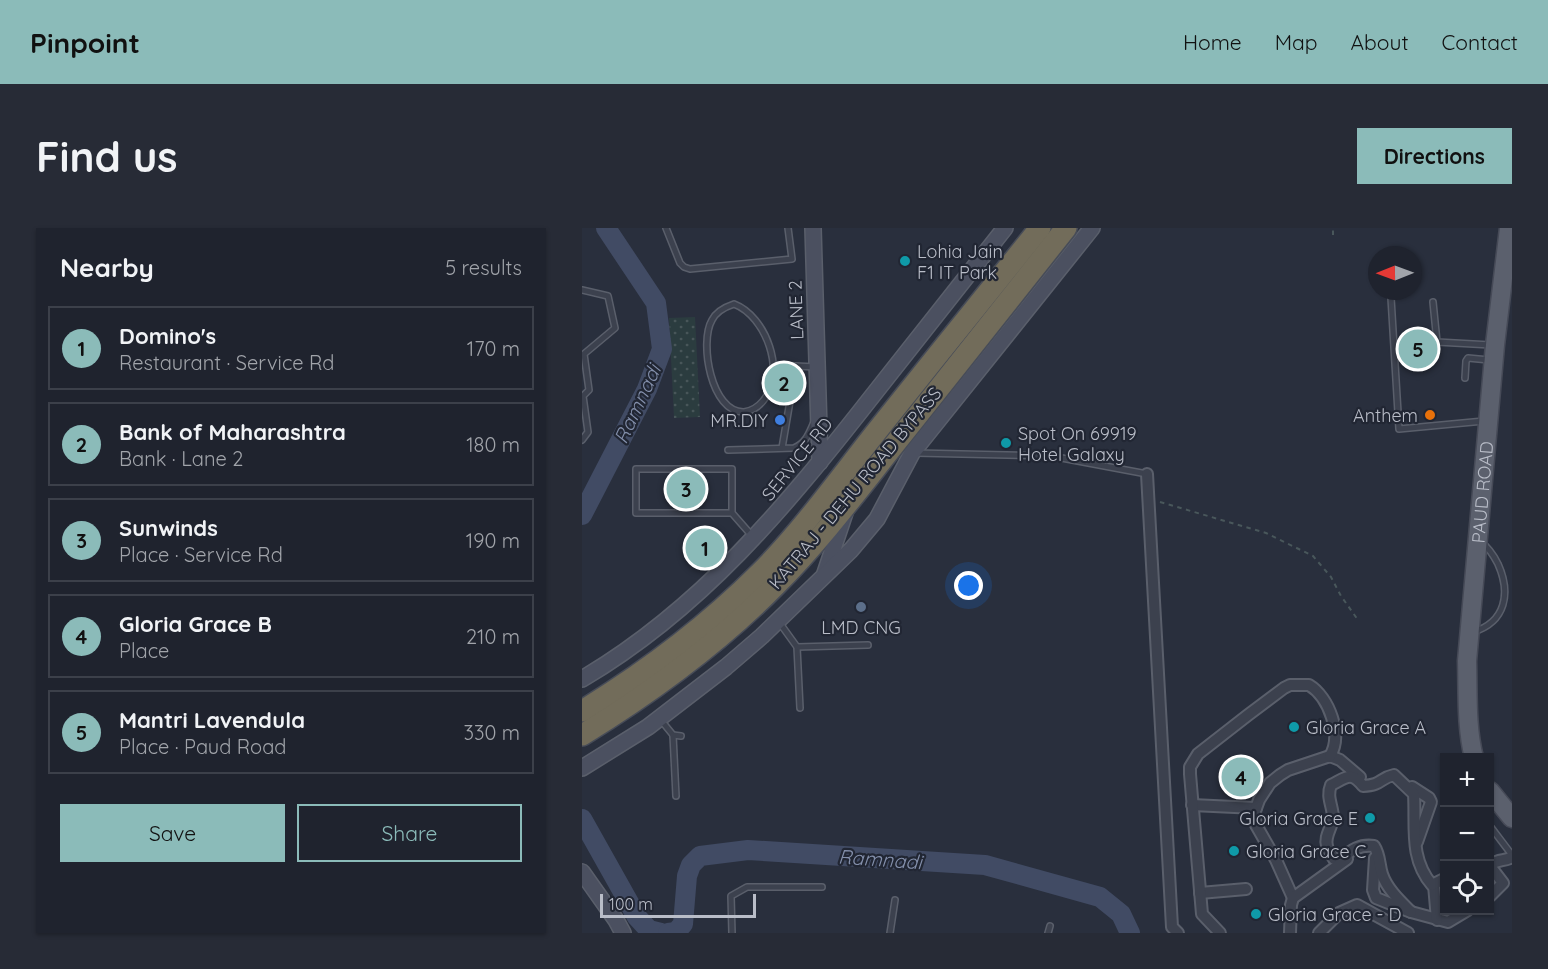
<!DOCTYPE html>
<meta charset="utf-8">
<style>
:root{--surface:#1f232e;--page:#272b36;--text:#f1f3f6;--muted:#a1a4aa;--line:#3c404a;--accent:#8bbbb9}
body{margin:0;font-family:Quicksand,sans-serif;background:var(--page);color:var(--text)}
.controls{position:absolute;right:18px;bottom:18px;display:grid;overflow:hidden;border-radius:0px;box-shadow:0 2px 4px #0004}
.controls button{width:54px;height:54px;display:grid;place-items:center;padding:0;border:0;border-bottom:2px solid var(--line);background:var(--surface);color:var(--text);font:30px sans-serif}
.compass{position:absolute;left:786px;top:18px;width:54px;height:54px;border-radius:50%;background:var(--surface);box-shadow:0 2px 4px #0004;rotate:269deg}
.scale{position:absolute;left:18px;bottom:15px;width:156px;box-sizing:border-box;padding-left:6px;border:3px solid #b9bdc8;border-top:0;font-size:16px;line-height:21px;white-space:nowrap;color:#b9bdc8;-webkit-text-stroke:4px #212633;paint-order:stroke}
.you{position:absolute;left:387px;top:358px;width:21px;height:21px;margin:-15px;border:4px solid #fff;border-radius:50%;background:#1a73e8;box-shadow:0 0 0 9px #1a73e833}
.badge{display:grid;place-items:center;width:39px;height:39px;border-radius:50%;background:var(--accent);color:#111;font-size:20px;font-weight:700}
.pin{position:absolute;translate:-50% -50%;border:3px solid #fff;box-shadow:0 2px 6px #0006}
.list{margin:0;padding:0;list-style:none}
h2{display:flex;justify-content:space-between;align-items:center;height:78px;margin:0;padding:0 24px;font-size:26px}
h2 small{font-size:20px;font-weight:400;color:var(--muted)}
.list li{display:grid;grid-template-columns:39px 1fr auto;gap:18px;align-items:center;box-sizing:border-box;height:84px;margin:0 12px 12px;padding:0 12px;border:2px solid var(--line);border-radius:0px}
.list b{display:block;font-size:22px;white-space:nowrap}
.list p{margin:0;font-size:20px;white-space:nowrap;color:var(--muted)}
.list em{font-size:20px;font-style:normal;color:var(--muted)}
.actions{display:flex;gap:12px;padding:18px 24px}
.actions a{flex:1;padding:14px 0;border:2px solid var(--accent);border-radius:0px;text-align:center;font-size:21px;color:var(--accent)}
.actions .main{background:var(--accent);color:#111}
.icon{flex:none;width:33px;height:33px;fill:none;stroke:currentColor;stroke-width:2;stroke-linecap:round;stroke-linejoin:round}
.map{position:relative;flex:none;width:930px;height:705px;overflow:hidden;border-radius:0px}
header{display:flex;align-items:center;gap:36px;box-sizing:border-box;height:84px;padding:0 30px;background:var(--accent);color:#111}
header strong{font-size:28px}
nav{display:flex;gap:33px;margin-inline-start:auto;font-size:21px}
.intro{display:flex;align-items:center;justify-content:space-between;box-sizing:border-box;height:144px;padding:0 36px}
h1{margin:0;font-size:42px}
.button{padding:15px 27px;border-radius:0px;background:var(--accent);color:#111;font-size:21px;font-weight:700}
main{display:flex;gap:36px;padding:0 36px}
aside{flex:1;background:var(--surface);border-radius:0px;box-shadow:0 2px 4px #0004}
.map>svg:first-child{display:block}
</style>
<header>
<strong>Pinpoint</strong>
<nav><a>Home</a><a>Map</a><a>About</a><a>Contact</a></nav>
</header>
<div class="intro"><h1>Find us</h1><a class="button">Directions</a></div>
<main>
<aside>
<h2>Nearby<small>5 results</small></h2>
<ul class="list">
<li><span class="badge">1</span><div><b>Domino's</b><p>Restaurant · Service Rd</p></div><em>170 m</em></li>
<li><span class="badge">2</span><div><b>Bank of Maharashtra</b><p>Bank · Lane 2</p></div><em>180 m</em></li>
<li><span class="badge">3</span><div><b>Sunwinds</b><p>Place · Service Rd</p></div><em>190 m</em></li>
<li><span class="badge">4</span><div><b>Gloria Grace B</b><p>Place</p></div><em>210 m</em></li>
<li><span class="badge">5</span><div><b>Mantri Lavendula</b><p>Place · Paud Road</p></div><em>330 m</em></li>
</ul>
<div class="actions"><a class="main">Save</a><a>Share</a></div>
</aside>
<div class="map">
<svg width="930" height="705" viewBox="0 0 930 705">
<defs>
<pattern id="green-dots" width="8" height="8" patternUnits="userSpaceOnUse" patternTransform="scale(1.5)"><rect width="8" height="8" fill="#2b3c3f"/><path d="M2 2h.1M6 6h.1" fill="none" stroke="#485659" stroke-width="1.8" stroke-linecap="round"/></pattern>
</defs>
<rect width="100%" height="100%" fill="#292f3d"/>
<path fill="url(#green-dots)" d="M113 89 118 189 92 190 87 90Z"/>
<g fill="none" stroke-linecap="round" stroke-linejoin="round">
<g stroke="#414b64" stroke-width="20">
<path d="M0 287 65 161 80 121 74 75 24 0"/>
<path d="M0 591 55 689 67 702 79 705"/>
<path d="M86 705 94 704 101 696 105 648 109 637 118 628 166 622 403 637 518 669 539 686 548 705"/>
</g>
<defs>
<g id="lane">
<path d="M84 0 98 35 102 39 108 41 210 31 206 0"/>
<path d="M0 62 26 68 33 100 2 126 7 162 1 168 6 204 0 212"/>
<path d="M809 70 817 201 902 193"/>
<path d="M851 74 855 114 909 117"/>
<path d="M152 76C184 88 205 145 181 173 176 179 170 183 162 184 129 185 117 114 130 92 134 84 143 79 152 76Z"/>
<path d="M191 137 235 139"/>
<path d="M883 150 884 133 886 130 907 132"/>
<path d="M200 220 214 138"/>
<path d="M146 222 212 220C224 215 227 205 232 194"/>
<path d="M334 225 469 228 565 246"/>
<path d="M150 285H54V241H150V285L171 309"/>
<path d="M197 394 215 419 218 480"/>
<path d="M891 404C924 394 929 365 916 336 912 328 907 320 899 314"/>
<path d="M215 419 286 417"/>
<path d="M78 491 91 507 99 508"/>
<path d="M91 507 94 568"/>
<path d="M908 598 930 627"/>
<path d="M150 705 149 668 165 659H240"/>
<path d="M308 705 313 672"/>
<path d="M466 705 468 698"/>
</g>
<g id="street">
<path d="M565 246 590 699 596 705"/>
<path d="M830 559 847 570 849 574 835 614"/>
<path d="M610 577 674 580"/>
<path d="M793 630 791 662 794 670 829 684 866 694 886 682"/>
<path d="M908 637C918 630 922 634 930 629"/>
<path d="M908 638 921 655 908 668"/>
<path d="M852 657 855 692"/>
<path d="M618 665 664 661"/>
<path d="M711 670 694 632 674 597 673 583 677 572 688 555 698 547 706 542 748 528 758 532 778 549"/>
<path d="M829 684C818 673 805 661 800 646 797 637 798 627 792 618 778 616 769 622 759 631H752C750 627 746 623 745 618 742 608 750 600 751 590 751 578 744 569 749 557 765 549 769 543 781 558 801 557 797 550 812 547L832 566C834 599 827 630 850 657L862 651"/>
<path d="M638 705 620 686 608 546V539L616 526 666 487 702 460 708 457H727C747 469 761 507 748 528"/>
<path d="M708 705 709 677 711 670 765 631"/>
<path d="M737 705 757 685 775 677 826 705"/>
</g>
<g id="secondary">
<path d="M231 0 238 234"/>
<path d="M243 345 263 285"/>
<path d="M0 451C119 381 204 278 288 171 333 114 378 57 423 0"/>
<path d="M0 540 66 499 144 439 180 408 269 322 295 291 330 225 510 0"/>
<path d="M0 644 34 692 41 705"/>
</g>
<g id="primary">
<path id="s1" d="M892 530C884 498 886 465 885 433L913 117 927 0"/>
<path d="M908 563 930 590"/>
</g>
<g id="highway">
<path d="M0 483C64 444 126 397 179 344 222 300 257 251 295 203 349 135 403 68 458 0"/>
<path d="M0 507C70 464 136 416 194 357 240 311 279 258 320 207 374 138 429 69 484 0"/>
</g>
</defs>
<use href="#lane" stroke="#5a5f6b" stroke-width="8"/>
<use href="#street" stroke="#5a5f6b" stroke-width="14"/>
<use href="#secondary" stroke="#5a5f6b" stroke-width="18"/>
<use href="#primary" stroke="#464a57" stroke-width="21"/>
<use href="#highway" stroke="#474c58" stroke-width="24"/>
<g stroke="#49575b" stroke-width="2" stroke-dasharray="4.5 4.5" stroke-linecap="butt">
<path d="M751 7V0"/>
<path d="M578 274 684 305 731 328 749 349 759 368 776 392"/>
</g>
<use href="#lane" stroke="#3c414e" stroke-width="5"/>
<use href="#street" stroke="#3c414e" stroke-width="10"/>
<use href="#secondary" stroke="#4b5060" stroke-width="15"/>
<use href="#primary" stroke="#5b606d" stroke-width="18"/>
<use href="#highway" stroke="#726c5a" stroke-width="21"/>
</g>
<g fill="#0f9aa8" stroke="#212633" stroke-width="2">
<circle cx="323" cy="33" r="6"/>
<circle cx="424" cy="215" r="6"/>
<circle cx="712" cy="499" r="6"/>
<circle cx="788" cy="590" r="6"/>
<circle cx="652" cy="623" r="6"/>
<circle cx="674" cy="686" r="6"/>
</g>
<circle fill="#e8710a" stroke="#212633" stroke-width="2" cx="848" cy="187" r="6"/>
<circle fill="#3f7fe0" stroke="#212633" stroke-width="2" cx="198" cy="192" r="6"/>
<circle fill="#5c6f8a" stroke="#212633" stroke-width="2" cx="279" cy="379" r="6"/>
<g text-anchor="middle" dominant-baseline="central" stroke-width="4.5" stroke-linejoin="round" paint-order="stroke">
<g font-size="18" fill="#b9bdc8" stroke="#212633" text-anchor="start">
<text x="335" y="23">Lohia Jain<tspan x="335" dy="21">F1 IT Park</tspan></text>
<text x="836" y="187" text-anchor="end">Anthem</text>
<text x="186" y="192" text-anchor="end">MR.DIY</text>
<text x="436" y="205">Spot On 69919<tspan x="436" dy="21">Hotel Galaxy</tspan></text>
<text x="279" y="399" text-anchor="middle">LMD CNG</text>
<text x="724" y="499">Gloria Grace A</text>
<text x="776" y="590" text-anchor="end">Gloria Grace E</text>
<text x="664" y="623">Gloria Grace C</text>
<text x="686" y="686">Gloria Grace - D</text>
</g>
<g font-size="18" fill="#b9bdc8" stroke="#212633">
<text transform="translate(214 82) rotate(-92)">LANE 2</text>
<text transform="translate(215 231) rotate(-51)">SERVICE RD</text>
<text transform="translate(273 260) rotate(-50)">KATRAJ - DEHU ROAD BYPASS</text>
<text stroke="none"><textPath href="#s1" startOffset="267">PAUD ROAD</textPath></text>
</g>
<g font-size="20" font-style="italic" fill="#8490ac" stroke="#212633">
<text transform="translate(55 176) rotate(-65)">Ramnadi</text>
<text transform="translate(298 631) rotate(4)">Ramnadi</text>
</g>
</g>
</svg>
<div class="controls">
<button>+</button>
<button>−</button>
<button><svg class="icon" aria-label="locate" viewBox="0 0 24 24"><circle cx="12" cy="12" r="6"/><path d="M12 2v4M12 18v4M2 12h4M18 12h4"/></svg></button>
</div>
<svg class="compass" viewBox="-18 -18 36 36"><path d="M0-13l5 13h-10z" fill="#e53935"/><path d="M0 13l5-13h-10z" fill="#a1a4aa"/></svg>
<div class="scale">100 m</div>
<div class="you"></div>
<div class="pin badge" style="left:123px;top:320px">1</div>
<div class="pin badge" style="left:202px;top:155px">2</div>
<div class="pin badge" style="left:104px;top:261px">3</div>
<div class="pin badge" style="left:659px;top:549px">4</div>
<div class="pin badge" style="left:836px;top:121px">5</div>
</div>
</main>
